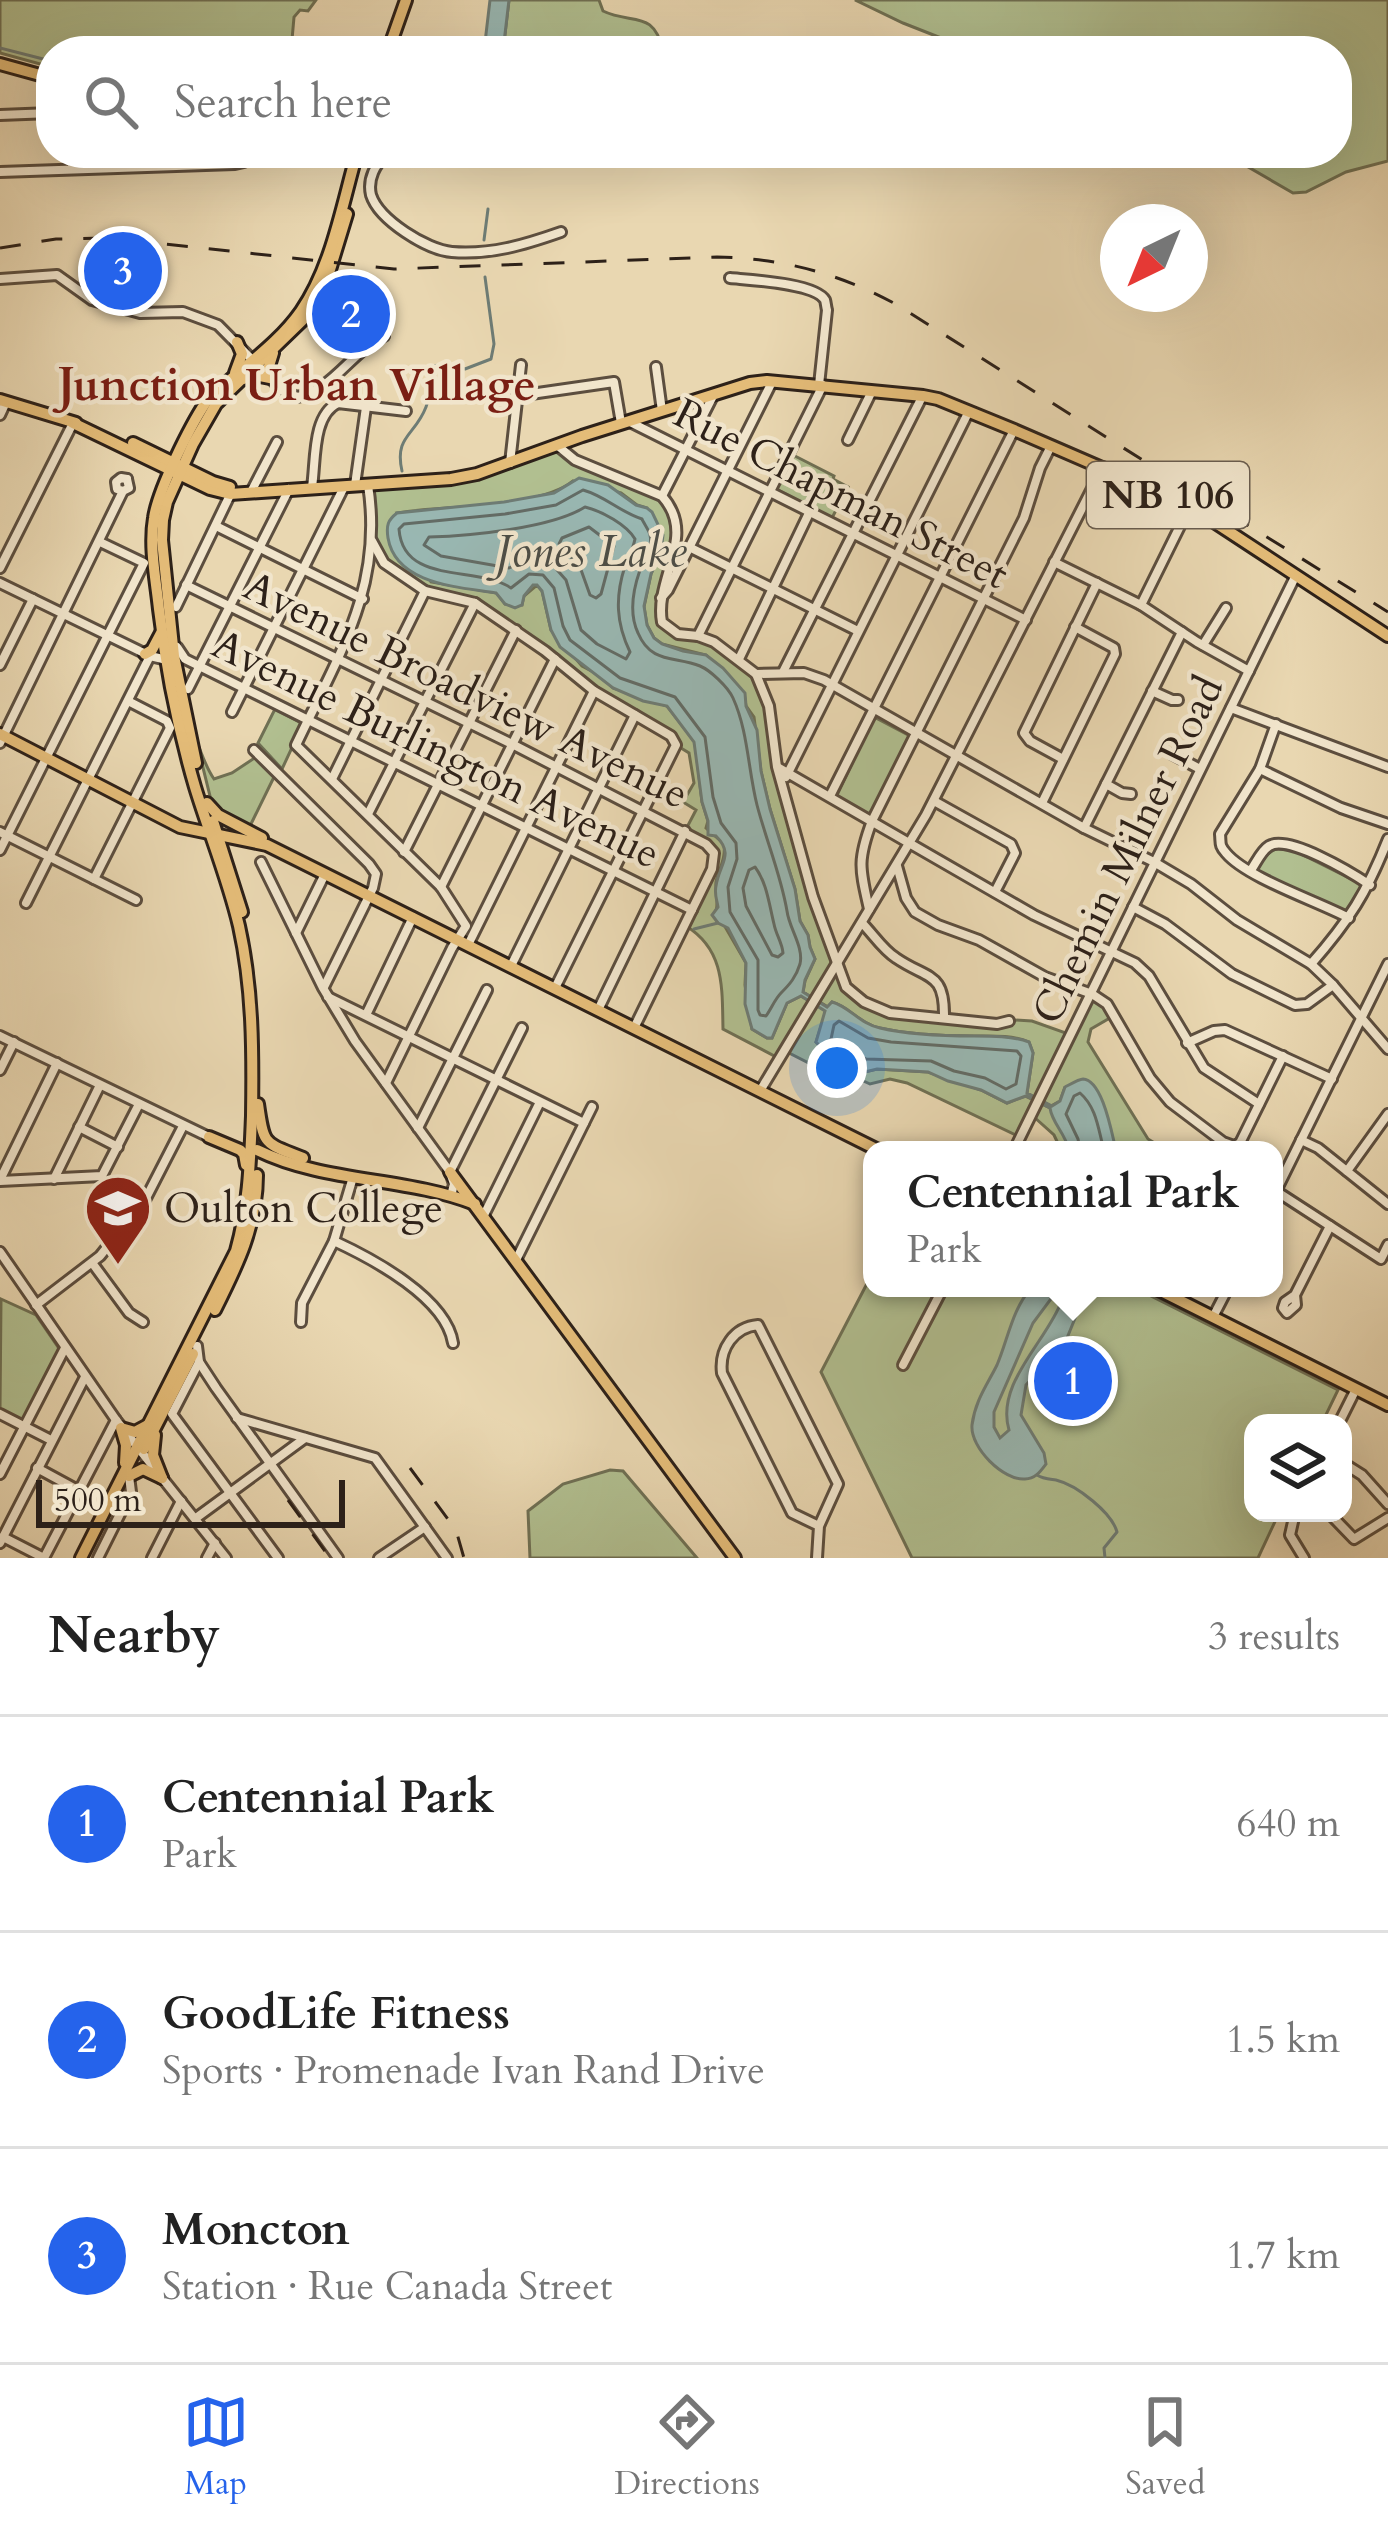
<!DOCTYPE html>
<meta charset="utf-8">
<style>
:root{--surface:#fff;--page:#f6f6f6;--text:#222;--muted:#767676;--line:#e0e0e0;--accent:#2563eb}
body{margin:0;font-family:Cardo,serif;background:var(--page);color:var(--text)}
.controls{position:absolute;right:36px;bottom:36px;display:grid;overflow:hidden;border-radius:24px;box-shadow:0 12px 48px #0002}
.controls button{width:108px;height:108px;display:grid;place-items:center;padding:0;border:0;border-bottom:3px solid var(--line);background:var(--surface);color:var(--text);font:60px sans-serif}
.compass{position:absolute;left:1100px;top:204px;width:108px;height:108px;border-radius:50%;background:var(--surface);box-shadow:0 12px 48px #0002;rotate:223deg}
.scale{position:absolute;left:36px;bottom:30px;width:309px;box-sizing:border-box;padding-left:12px;border:6px solid #2d2119;border-top:0;font-size:33px;line-height:42px;white-space:nowrap;color:#2d2119;-webkit-text-stroke:9px #f1e5cc;paint-order:stroke}
.you{position:absolute;left:837px;top:1068px;width:42px;height:42px;margin:-30px;border:9px solid #fff;border-radius:50%;background:#1a73e8;box-shadow:0 0 0 18px #1a73e833}
.badge{display:grid;place-items:center;width:78px;height:78px;border-radius:50%;background:var(--accent);color:#fff;font-size:39px;font-weight:700}
.pin{position:absolute;translate:-50% -50%;border:6px solid #fff;box-shadow:0 3px 12px #0006}
.popup{position:absolute;left:863px;top:1141px;width:420px;height:156px;box-sizing:border-box;display:grid;place-content:center;border-radius:24px;background:var(--surface);filter:drop-shadow(0 3px 9px #0005);font-size:39px;white-space:nowrap;color:var(--muted)}
.popup b{font-size:45px;color:var(--text)}
.popup::after{content:'';position:absolute;left:50%;top:100%;margin-left:-24px;border:24px solid transparent;border-top-color:var(--surface)}
.list{margin:0;padding:0;list-style:none}
h2{display:flex;justify-content:space-between;align-items:center;height:156px;margin:0;padding:0 48px;font-size:51px}
h2 small{font-size:39px;font-weight:400;color:var(--muted)}
.list li{display:grid;grid-template-columns:78px 1fr auto;gap:36px;align-items:center;box-sizing:border-box;height:216px;padding:0 48px;border-top:3px solid var(--line)}
.list b{display:block;font-size:45px;white-space:nowrap}
.list p{margin:0;font-size:39px;white-space:nowrap;color:var(--muted)}
.list em{font-size:39px;font-style:normal;color:var(--muted)}
.icon{flex:none;width:66px;height:66px;fill:none;stroke:currentColor;stroke-width:2;stroke-linecap:round;stroke-linejoin:round}
.map{position:relative;flex:none;width:1388px;height:1558px;overflow:hidden}
.search{position:absolute;background:var(--surface);box-shadow:0 12px 48px #0002;left:36px;right:36px;top:36px;height:132px;display:flex;align-items:center;gap:30px;box-sizing:border-box;padding:0 42px;border-radius:48px;color:var(--muted);font-size:45px}
.sheet{height:804px;background:var(--surface)}
nav{display:flex;justify-content:space-around;align-items:center;box-sizing:border-box;height:168px;border-top:3px solid var(--line);background:var(--surface);font-size:33px;color:var(--muted)}
nav a{display:grid;justify-items:center;gap:6px}
nav .on{color:var(--accent)}
.map>svg:first-child{display:block}
</style>
<div class="map">
<svg width="1388" height="1558" viewBox="0 0 1388 1558">
<rect width="100%" height="100%" fill="#e9d7b1"/>
<filter id="stains"><feTurbulence type="fractalNoise" baseFrequency=".00167" numOctaves="4"/><feColorMatrix values="0 0 0 0 .2 0 0 0 0 .09 0 0 0 0 .02 0 0 0 .5 -.17"/></filter>
<radialGradient id="worn" r=".72"><stop offset=".6" stop-color="#630" stop-opacity="0"/><stop offset="1" stop-color="#630" stop-opacity=".3"/></radialGradient>
<g fill="#b1bf90" stroke="#6f7054" stroke-width="3" fill-rule="evenodd">
<path d="M0 0H316L308 11 300 10 294 17 291 51H51V67L0 53Z"/>
<path d="M509 0H599L603 11C632 25 654 9 663 51H503Z"/>
<path d="M855 0H1388V161L1346 172 1306 192 1293 193 1224 153H1337V51H974L903 23Z"/>
<path d="M558 446 567 455 662 496 676 523 660 615 668 629 698 636 756 674 769 706 777 767 813 897 846 987 864 1002 890 1013 1032 1021 1071 1035 1092 994 1115 1015 1091 1029 1088 1042 1148 1139 1166 1150H1061L1054 1135 1034 1117 1022 1138 907 1083 890 1079 870 1084 846 1073 842 1080 787 1052 782 1060 723 1029C722 988 725 950 686 926L714 854 685 831 696 810 683 802 694 783 689 753 676 745 670 736 594 691 475 603 425 591 384 563 372 539 368 485 451 479ZM573 481 621 493 637 505 647 508 661 552 651 574 644 607 647 625 654 638 662 644 706 655 744 693 746 706 754 717 761 771 770 809 795 889 800 921 808 935 810 947 815 959 805 981 803 992 828 1007 832 1002C850 1007 860 1024 880 1028 910 1035 943 1036 974 1036 991 1036 1013 1035 1029 1042L1033 1053 1027 1093 1051 1106 1060 1101 1065 1087 1055 1117 1050 1108 1025 1096 1007 1103 981 1090 928 1072 877 1069 865 1072 845 1066 842 1057 828 1054 816 1042 826 1011 801 996 787 1003 772 1038H767L752 1029 745 985 746 963 716 911C719 901 715 892 716 882 719 868 726 859 724 844L706 828 708 821 702 802 695 742 667 706 613 688 601 676 582 666 551 630 542 591 537 585 524 596 522 605 505 604 497 593 431 582 397 513C443 505 539 509 573 481Z"/>
<path d="M793 455 834 476 833 479 848 487 832 518 776 489Z"/>
<path d="M185 678 189 681C188 684 185 687 185 690 183 707 204 765 214 779L232 773 256 757 275 775 250 826 219 813 212 804 182 683Z"/>
<path d="M275 709 303 724 282 769 258 743Z"/>
<path d="M874 717 910 736 870 816 836 797Z"/>
<path d="M1285 846 1365 886 1347 916 1255 873C1263 859 1268 849 1285 846Z"/>
<path d="M872 1274V1288H1135L1338 1390 1322 1423H1253V1513H1279L1258 1558H912L821 1372Z"/>
<path d="M1 1299 36 1315 60 1350 24 1421 0 1409Z"/>
<path d="M610 1470 623 1471 697 1558H530L528 1511 563 1484Z"/>
</g>
<g fill="#99b8b3" stroke="#6e7c75" stroke-width="3" fill-rule="evenodd">
<path d="M490 0H509L503 51H484Z"/>
<path d="M579 478 608 485 636 505 647 508 652 512 663 535 661 552 651 574 644 606 647 625 654 638 662 644 683 651 706 655 723 668 745 693 746 706 757 730 761 771 770 809 795 889 800 921 808 935 810 947 815 959 805 980 803 992 827 1007 832 1002C850 1007 860 1024 880 1028 910 1035 943 1036 974 1036 991 1036 1013 1036 1029 1042L1033 1053 1027 1093 1052 1106 1060 1101 1065 1087C1069 1085 1079 1079 1083 1079 1103 1080 1112 1135 1116 1150H1069C1065 1133 1052 1123 1050 1108L1026 1096 1007 1103 981 1090 948 1081 928 1072 877 1069 865 1072 845 1066 842 1057 828 1054 816 1042 825 1011 801 996 787 1003 772 1038H767L752 1029 745 1004 746 963 728 928 718 923 712 915 718 907C717 900 714 894 716 886 719 864 735 855 716 836L708 835V821L702 802 694 742 667 706 643 701 613 688 560 647 551 630 542 591 537 585H533L524 596 522 605 515 608 505 604 496 593C460 587 396 585 388 538 386 525 388 520 397 513L504 502 554 493Z"/>
<path d="M1031 1288H1092L1093 1291 1078 1311 1065 1343 1026 1385 1021 1415 1044 1453 1046 1464C1040 1472 1035 1479 1025 1479 1004 1481 970 1448 972 1425 975 1401 987 1385 997 1365 1008 1339 1012 1310 1031 1288ZM1053 1296 1062 1300C1048 1340 995 1383 1009 1430L1000 1438 994 1427V1412L1033 1323Z"/>
</g>
<g fill="none" stroke-linecap="round" stroke-linejoin="round">
<g stroke="#636c66" stroke-width="3">
<path d="M583 490C605 496 620 512 642 519 643 522 650 532 650 535 653 548 644 559 640 570 633 590 629 614 638 633 651 664 675 656 700 666 710 670 728 687 733 698 748 731 748 769 757 805 766 840 781 875 787 911 789 928 804 947 800 964 796 977 790 984 781 993 775 999 771 1009 766 1016L760 1015 758 1010V960L730 912 728 887 737 859 736 843 721 823 713 797 705 737 675 697 620 678 570 640 563 626 554 588 543 575 529 574 511 588C478 565 403 586 399 529L404 524 505 514 556 505Z"/>
<path d="M585 507C602 511 627 525 635 539 633 549 629 557 625 566 615 597 616 623 630 652L626 659 597 644 581 630 566 580 550 562 529 559 509 568 441 556 424 545 429 537C470 536 552 528 585 507Z"/>
<path d="M589 527 614 546 601 594 596 598 590 595 580 567 559 544 562 538Z"/>
<path d="M755 867C767 883 769 904 774 924 776 935 782 942 783 953L778 957 772 955 746 906 743 888 749 870Z"/>
<path d="M839 1021 868 1038 891 1042 1017 1051 1021 1056 1016 1084 1006 1089 985 1078 954 1071 931 1061 866 1059 831 1039 834 1025Z"/>
<path d="M1080 1150 1078 1139 1066 1114 1074 1096 1080 1093C1097 1108 1098 1129 1104 1150"/>
</g>
<g stroke="#6e7c75" stroke-width="3">
<path d="M0 48 51 61"/>
<path d="M484 240 488 209"/>
<path d="M402 471C394 436 415 436 426 407 431 394 430 380 433 366L445 364 465 369 491 359 494 344 485 277"/>
<path d="M694 929 718 923"/>
<path d="M1037 1475C1043 1479 1049 1479 1056 1480 1077 1485 1112 1513 1117 1532L1104 1548 1105 1558"/>
</g>
<defs>
<g id="minor">
<path d="M0 115 51 113"/>
<path d="M72 153V169"/>
<path d="M386 153C376 165 367 178 371 195 379 220 427 250 452 252 491 255 524 245 561 232"/>
<path d="M0 172 235 164 244 162 256 153"/>
<path d="M730 278C749 280 815 283 825 300 826 303 826 307 827 310L819 385"/>
<path d="M0 279 57 275 92 300 140 313 183 312 218 325 283 391 297 397C332 391 352 351 384 336"/>
<path d="M656 367 662 411"/>
<path d="M517 396 614 382 621 423"/>
<path d="M0 415 6 402"/>
<path d="M630 422 1026 620"/>
<path d="M848 440 872 391"/>
<path d="M558 446 575 460 662 496C698 536 654 578 662 622L678 634 698 636 714 642 756 674 769 706 777 767 813 897 846 987 864 1002 890 1013 997 1024 1009 1021"/>
<path d="M510 463 521 365"/>
<path d="M355 485 366 407"/>
<path d="M368 485C384 587 338 656 296 745L441 887 466 926 452 948 386 1083"/>
<path d="M312 487C316 461 312 415 338 403L406 411"/>
<path d="M123 491 117 489 116 482 121 478 127 479"/>
<path d="M251 492 277 442"/>
<path d="M662 496 713 396"/>
<path d="M216 526 363 599"/>
<path d="M372 541 384 563 425 591 475 603 545 651 594 691 671 736 676 745 555 988"/>
<path d="M689 547 858 631"/>
<path d="M1054 562 1141 605 1197 642 1249 671"/>
<path d="M0 568 73 423"/>
<path d="M0 583 150 656 167 660"/>
<path d="M186 585 512 744 706 844 714 853 712 869 634 1028"/>
<path d="M661 598 668 590 772 382"/>
<path d="M1141 605 1190 506"/>
<path d="M176 607 230 495"/>
<path d="M698 636 823 385"/>
<path d="M1203 645 1226 608"/>
<path d="M177 647 185 659 692 910"/>
<path d="M739 659 810 511"/>
<path d="M0 665 33 599"/>
<path d="M783 672 922 397"/>
<path d="M756 674 804 673 824 680 1084 828 1154 862 1191 884 1237 920 1311 964 1333 985 1388 1049"/>
<path d="M188 689 289 489"/>
<path d="M1152 691 1172 700H1178"/>
<path d="M1231 708 1388 767"/>
<path d="M232 712 344 487"/>
<path d="M1276 724 1260 769 1220 834C1221 844 1219 845 1226 853 1247 878 1317 901 1349 918"/>
<path d="M0 743 123 491 129 488 127 479"/>
<path d="M254 750 369 864 376 874 373 888 324 987"/>
<path d="M1172 754 1200 769"/>
<path d="M1063 759 1030 741 1024 733 1097 583"/>
<path d="M779 768 1034 915 1135 963 1149 976 1204 1068 1259 1104"/>
<path d="M1260 769 1341 808 1388 824"/>
<path d="M786 777 969 411"/>
<path d="M332 779 425 591"/>
<path d="M1106 784 1122 793 1131 794"/>
<path d="M830 796 1014 430"/>
<path d="M934 801 1011 844 1015 853 995 892"/>
<path d="M1042 803 1115 654 1114 648 1075 627"/>
<path d="M368 814 475 603"/>
<path d="M1084 828 1182 632"/>
<path d="M0 832 136 900"/>
<path d="M0 850 144 563 100 542"/>
<path d="M404 852 516 630"/>
<path d="M261 862 323 988 355 1041 450 1172 454 1184 451 1196"/>
<path d="M897 866 906 898 915 912 938 925 979 940 1045 977 1092 994 1107 1004 1150 1078 1170 1102 1223 1142 1234 1146 1240 1143 1283 1056"/>
<path d="M1251 870C1256 863 1261 851 1269 846 1288 834 1352 873 1370 885"/>
<path d="M94 879 170 728 167 721 128 701"/>
<path d="M441 887 555 659"/>
<path d="M26 903 150 656"/>
<path d="M1133 907 1165 924 1232 974 1295 1005 1307 1004 1333 985"/>
<path d="M869 909C860 869 857 861 872 821L1024 518 1040 468 1051 446"/>
<path d="M862 923C873 934 883 950 896 958 928 980 945 971 944 1018"/>
<path d="M296 933 325 874"/>
<path d="M468 945 594 691"/>
<path d="M1311 964C1349 921 1367 892 1388 839"/>
<path d="M511 966 635 715"/>
<path d="M328 997 584 1123"/>
<path d="M598 1010 685 831"/>
<path d="M366 1015 413 917"/>
<path d="M0 1036 209 1137"/>
<path d="M1187 1043 1214 1031 1225 1030 1332 1079"/>
<path d="M0 1070 14 1042"/>
<path d="M760 1091 926 815 1103 467"/>
<path d="M79 1127 118 1147"/>
<path d="M418 1128 487 990"/>
<path d="M1301 1140 1318 1148 1388 1204"/>
<path d="M1014 1150 1296 575"/>
<path d="M1347 1171 1388 1114"/>
<path d="M450 1172 522 1028"/>
<path d="M54 1179 100 1085"/>
<path d="M0 1180 57 1063"/>
<path d="M0 1181 102 1176 139 1104"/>
<path d="M1276 1191 1381 1259 1388 1245"/>
<path d="M1274 1195 1388 964"/>
<path d="M484 1215 540 1102"/>
<path d="M334 1241C373 1259 446 1298 453 1343"/>
<path d="M0 1252 116 1420 226 1558"/>
<path d="M516 1260 592 1107"/>
<path d="M93 1264 129 1313 143 1322"/>
<path d="M1295 1295 1285 1302 1283 1308 1287 1313 1296 1305 1295 1295 1330 1226"/>
<path d="M36 1305 100 1256 145 1200 183 1126"/>
<path d="M1213 1317 1228 1288"/>
<path d="M301 1322 302 1303 334 1241 353 1177"/>
<path d="M197 1346 199 1362 216 1388 338 1558"/>
<path d="M199 1362 172 1414 278 1558"/>
<path d="M903 1365 943 1288"/>
<path d="M0 1414 51 1440"/>
<path d="M237 1418 375 1458 447 1558"/>
<path d="M1339 1423 1356 1389"/>
<path d="M1343 1463 1362 1475 1388 1504"/>
<path d="M37 1468 96 1500"/>
<path d="M0 1474 65 1348"/>
<path d="M1295 1513 1290 1535 1304 1558"/>
<path d="M1329 1513 1354 1539 1388 1518"/>
<path d="M196 1518 305 1438"/>
<path d="M3 1537 44 1558"/>
<path d="M0 1543 85 1377"/>
<path d="M44 1558 116 1420"/>
<path d="M98 1558 131 1492 129 1476"/>
<path d="M152 1558 181 1501"/>
<path d="M207 1558 215 1543"/>
<path d="M379 1558 425 1527"/>
<path d="M817 1558 819 1526 838 1484 758 1325C734 1327 719 1349 722 1373L792 1513 819 1526"/>
</g>
<g id="major">
<path d="M388 51 406 0"/>
<path d="M0 64 51 78"/>
<path d="M235 373 242 354 237 342"/>
<path d="M243 379 255 375 270 378 269 366 273 353"/>
<path d="M0 400 76 423"/>
<path d="M73 423 210 489 230 494 451 479 477 474 582 436 750 383 767 381 923 396 938 399 1014 430 1190 506 1388 636"/>
<path d="M133 443 213 482 230 487"/>
<path d="M145 654 152 650 161 633"/>
<path d="M0 734 180 827 267 845 878 1150"/>
<path d="M196 763 174 656 162 540 163 520 167 502 193 444 216 404 308 315 325 286 347 214"/>
<path d="M207 803 218 815 262 838"/>
<path d="M213 821 242 912"/>
<path d="M258 1104C264 1147 264 1142 303 1158"/>
<path d="M209 1137 240 1150 244 1154 246 1165"/>
<path d="M257 1150C324 1183 406 1177 475 1204"/>
<path d="M450 1172 735 1558"/>
<path d="M1155 1288 1388 1405"/>
<path d="M215 1310C237 1266 257 1226 257 1175"/>
<path d="M155 1435 153 1455 162 1478"/>
<path d="M144 1449 193 1354"/>
<path d="M125 1463 126 1445 121 1428 135 1432 148 1425"/>
<path d="M129 1476 143 1469 162 1478"/>
<path d="M81 1558 236 1251C249 1204 250 1164 252 1116 253 1052 253 989 239 926 228 879 209 833 195 787 178 729 166 669 159 609 156 580 149 547 154 518 158 490 190 426 206 402 236 371 276 347 301 311 332 266 342 205 357 153"/>
</g>
</defs>
<use href="#minor" stroke="#5c4e3f" stroke-width="14"/>
<use href="#major" stroke="#2d2119" stroke-width="16"/>
<use href="#minor" stroke="#f1e5cc" stroke-width="8"/>
<use href="#major" stroke="#e4bc78" stroke-width="10"/>
<g stroke="#2d2119" stroke-width="3" stroke-dasharray="21 21" stroke-linecap="butt">
<path d="M0 248 56 239 110 238 394 269 717 257C782 258 842 274 899 306L1152 466 1388 612"/>
<path d="M410 1468 456 1530 464 1558"/>
<path d="M288 1500 330 1558"/>
</g>
</g>
<defs>
<symbol id="university-pin" viewBox="-11 -11 22 30"><path d="M0 17L-7.5 6A9.5 9.5 0 1 1 7.5 6Z" fill="#8f2418" stroke="#f1e5cc"/><path d="M0-5L7-2L0 1L-7-2ZM-4 1L0 2.5L4 1V4Q0 6-4 4Z" fill="#fff"/></symbol>
</defs>
<g fill-rule="evenodd">
<use href="#university-pin" x="80" y="1170" width="76" height="104"/>
</g>
<g text-anchor="middle" dominant-baseline="central" stroke-width="9" stroke-linejoin="round" paint-order="stroke">
<rect fill="#f1e5cc" stroke="#685c4f" stroke-width="3" x="1087" y="462" width="162" height="66" rx="9"/>
<g font-size="39" font-weight="bold" fill="#2d2119">
<text x="1168" y="495">NB 106</text>
</g>
<g font-size="42" fill="#2d2119" stroke="#f1e5cc">
<text transform="translate(841 494) rotate(27)">Rue Chapman Street</text>
<text transform="translate(466 690) rotate(26)">Avenue Broadview Avenue</text>
<text transform="translate(436 749) rotate(26)">Avenue Burlington Avenue</text>
<text transform="translate(1128 850) rotate(-64)">Chemin Milner Road</text>
</g>
<g font-size="42" fill="#2d2119" stroke="#f1e5cc" text-anchor="start">
<text x="164" y="1208">Oulton College</text>
</g>
<g font-size="45" font-weight="bold" fill="#7a1f14" stroke="#f1e5cc">
<text x="297" y="385">Junction Urban Village</text>
</g>
<g font-size="45" font-style="italic" fill="#4d4e47" stroke="#f1e5cc">
<text x="591" y="551">Jones Lake</text>
</g>
</g>
<rect width="100%" height="100%" filter="url(#stains)"/>
<rect width="100%" height="100%" fill="url(#worn)"/>
</svg>
<div class="controls">
<button><svg class="icon" aria-label="layers" viewBox="0 0 24 24"><path d="M12 4l9 5-9 5-9-5zM3 14l9 5 9-5"/></svg></button>
</div>
<svg class="compass" viewBox="-18 -18 36 36"><path d="M0-13l5 13h-10z" fill="#e53935"/><path d="M0 13l5-13h-10z" fill="#767676"/></svg>
<div class="scale">500 m</div>
<div class="you"></div>
<div class="pin badge" style="left:1073px;top:1381px">1</div>
<div class="popup"><b>Centennial Park</b>Park</div>
<div class="pin badge" style="left:351px;top:314px">2</div>
<div class="pin badge" style="left:123px;top:271px">3</div>
<div class="search"><svg class="icon" aria-label="search" viewBox="0 0 24 24"><circle cx="10" cy="10" r="6"/><path d="M15 15l6 6"/></svg>Search here</div>
</div>
<section class="sheet">
<h2>Nearby<small>3 results</small></h2>
<ul class="list">
<li><span class="badge">1</span><div><b>Centennial Park</b><p>Park</p></div><em>640 m</em></li>
<li><span class="badge">2</span><div><b>GoodLife Fitness</b><p>Sports · Promenade Ivan Rand Drive</p></div><em>1.5 km</em></li>
<li><span class="badge">3</span><div><b>Moncton</b><p>Station · Rue Canada Street</p></div><em>1.7 km</em></li>
</ul>
</section>
<nav>
<a class="on"><svg class="icon" aria-label="map" viewBox="0 0 24 24"><path d="M3 6l6-2 6 2 6-2v14l-6 2-6-2-6 2zM9 4v14M15 6v14"/></svg>Map</a>
<a><svg class="icon" aria-label="directions" viewBox="0 0 24 24"><path d="M12 3l9 9-9 9-9-9zM9 14v-3h6M13 9l2 2-2 2"/></svg>Directions</a>
<a><svg class="icon" aria-label="saved" viewBox="0 0 24 24"><path d="M7 4h10v16l-5-4-5 4z"/></svg>Saved</a>
</nav>
